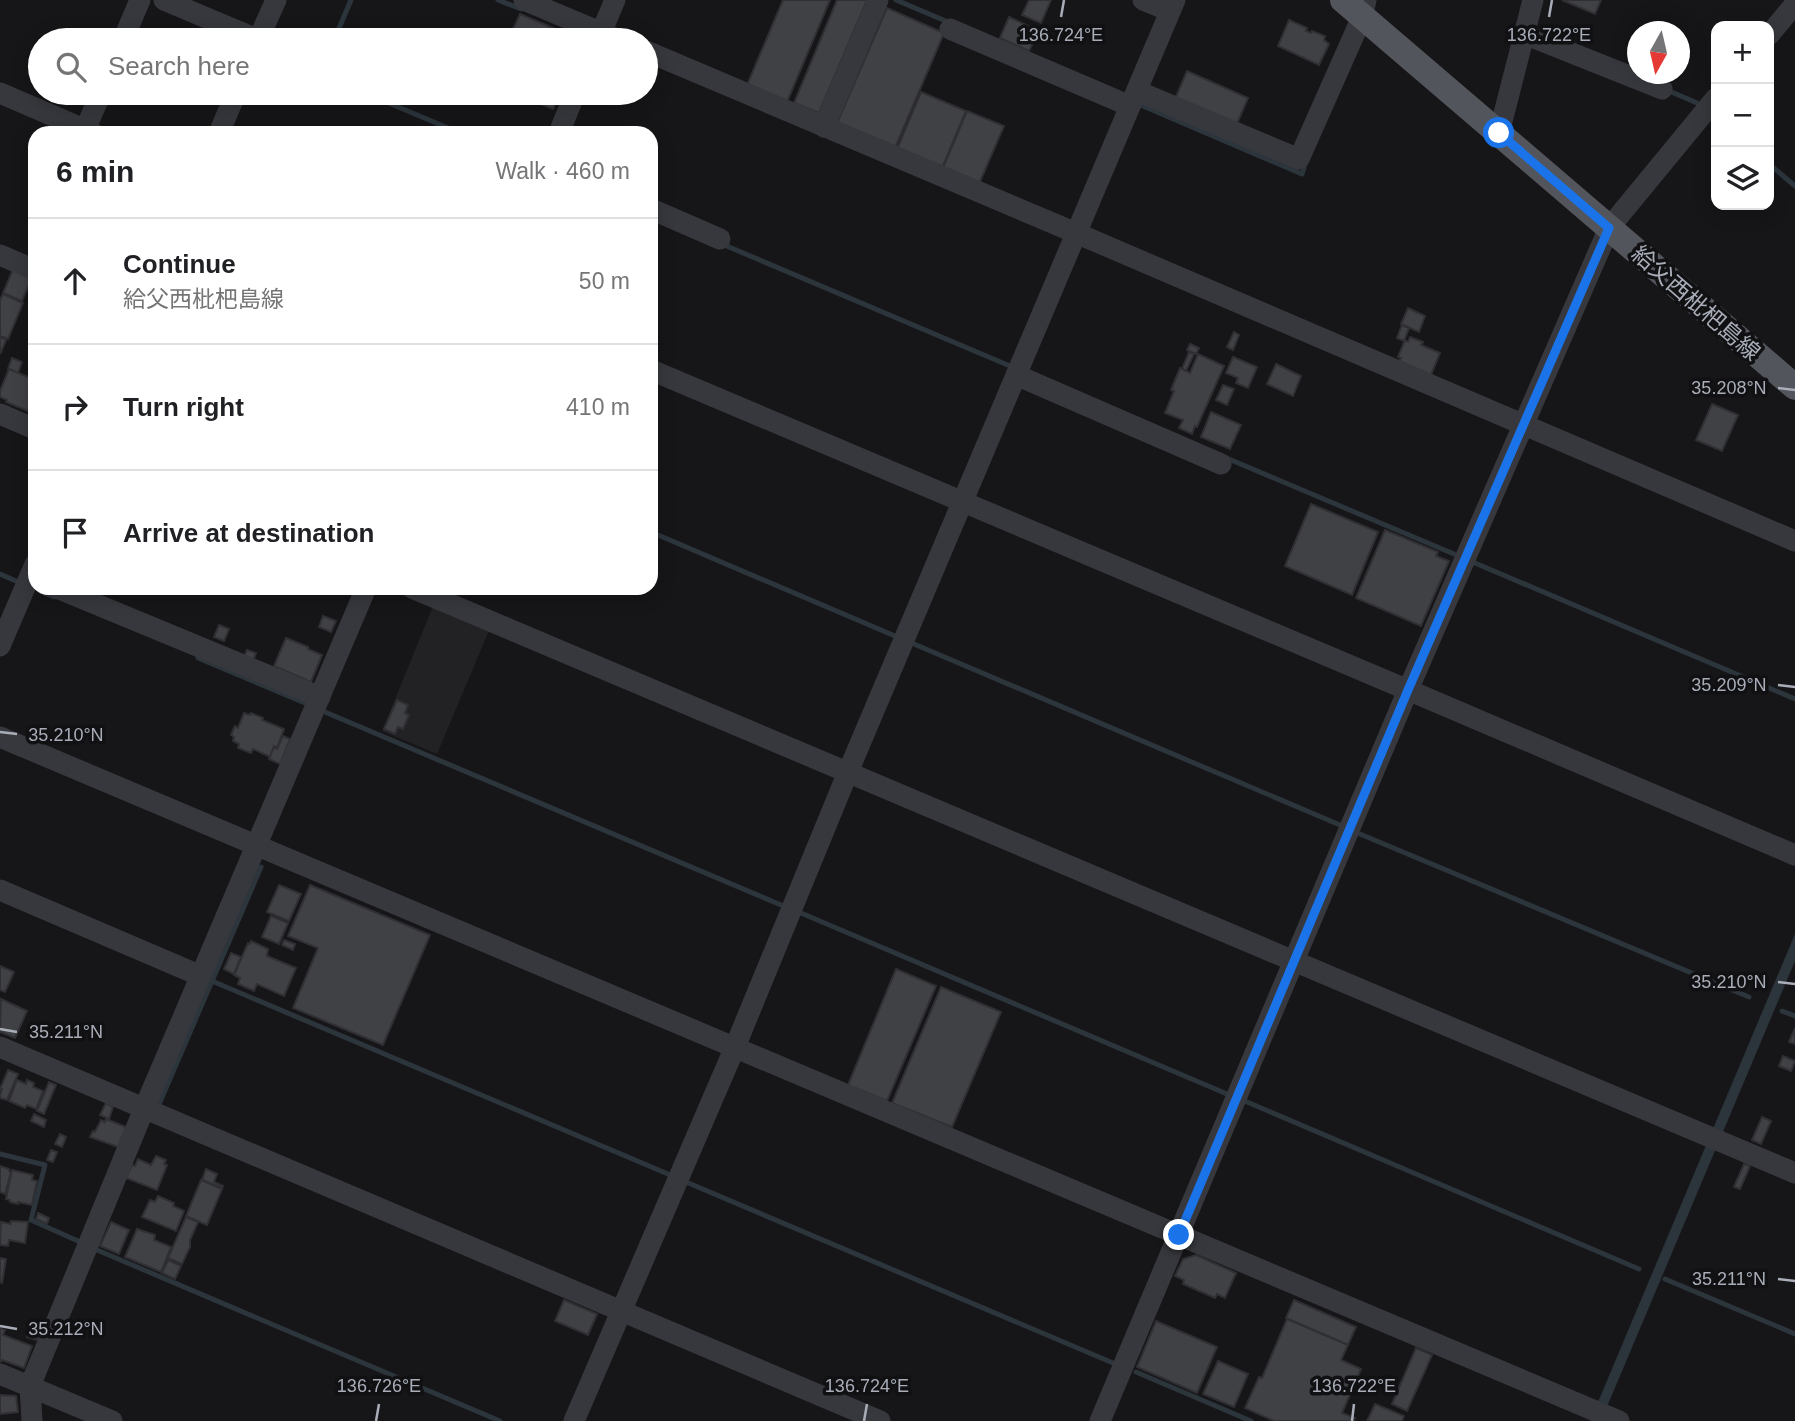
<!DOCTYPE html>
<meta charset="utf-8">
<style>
:root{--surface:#fff;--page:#f2f2f2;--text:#202124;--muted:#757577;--line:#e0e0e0}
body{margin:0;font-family:Arial,"Noto Sans JP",sans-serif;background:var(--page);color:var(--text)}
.controls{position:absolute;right:21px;top:21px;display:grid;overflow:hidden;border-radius:14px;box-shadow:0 4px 18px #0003}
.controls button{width:63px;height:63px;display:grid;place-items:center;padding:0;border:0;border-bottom:2px solid var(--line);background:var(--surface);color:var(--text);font:35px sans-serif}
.compass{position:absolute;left:1627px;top:21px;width:63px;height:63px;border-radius:50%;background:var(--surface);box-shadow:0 4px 18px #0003;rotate:188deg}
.stop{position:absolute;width:21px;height:21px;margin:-16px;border:5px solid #1a73e8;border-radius:50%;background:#fff}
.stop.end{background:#1a73e8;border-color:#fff;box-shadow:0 2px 7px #0008}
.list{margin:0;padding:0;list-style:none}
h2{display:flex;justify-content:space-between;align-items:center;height:91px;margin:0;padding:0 28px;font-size:30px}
h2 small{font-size:23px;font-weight:400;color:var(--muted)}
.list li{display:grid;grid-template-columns:46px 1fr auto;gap:21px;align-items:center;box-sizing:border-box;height:126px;padding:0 28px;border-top:2px solid var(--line)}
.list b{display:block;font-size:26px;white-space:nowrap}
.list p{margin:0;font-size:23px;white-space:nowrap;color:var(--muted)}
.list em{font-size:23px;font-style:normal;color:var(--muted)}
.icon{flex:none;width:38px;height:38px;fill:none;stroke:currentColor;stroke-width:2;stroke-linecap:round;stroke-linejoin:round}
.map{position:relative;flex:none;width:1795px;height:1421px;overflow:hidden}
.search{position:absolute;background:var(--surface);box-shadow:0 4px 18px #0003;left:28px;top:28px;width:630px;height:77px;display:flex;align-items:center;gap:18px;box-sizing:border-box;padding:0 24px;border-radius:38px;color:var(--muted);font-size:26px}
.panel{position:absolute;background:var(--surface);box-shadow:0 4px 18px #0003;left:28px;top:126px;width:630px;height:469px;border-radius:21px}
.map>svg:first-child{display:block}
</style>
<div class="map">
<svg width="1795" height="1421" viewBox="0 0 1795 1421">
<rect width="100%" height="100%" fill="#161618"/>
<path fill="#222225" d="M434 604 490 628 437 754 382 731Z"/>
<path fill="#2c353c" d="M1795 934V961L1601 1421H1590Z"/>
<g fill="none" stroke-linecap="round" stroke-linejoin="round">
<g stroke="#2c353c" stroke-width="5">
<path d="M498 0 521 9"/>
<path d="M896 0 948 22"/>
<path d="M334 40 351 0"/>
<path d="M1667 90 1697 103"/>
<path d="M365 93 460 133"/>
<path d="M1143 106 1302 174 1304 168"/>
<path d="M1769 164 1795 186"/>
<path d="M722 244 1010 366"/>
<path d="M1224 457 1454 554"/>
<path d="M651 532 895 636"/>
<path d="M1475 563 1795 699"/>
<path d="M0 574 16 581"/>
<path d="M40 591 54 597"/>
<path d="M914 644 1340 825"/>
<path d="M198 658 305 703"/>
<path d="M325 712 781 905"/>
<path d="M1360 834 1749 997"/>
<path d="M801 913 1227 1094"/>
<path d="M212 981 668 1174"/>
<path d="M1782 1011 1795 1016"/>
<path d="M160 1102 261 867"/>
<path d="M1247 1102 1639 1269"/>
<path d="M0 1154 45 1165 31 1220 78 1241"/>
<path d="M686 1182 1113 1363"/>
<path d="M97 1250 500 1421"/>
<path d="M1665 1279 1795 1334"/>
<path d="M1136 1372 1251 1421"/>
</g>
</g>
<g fill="#404145" stroke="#303034" stroke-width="2">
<path d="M783 0H830L787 102 747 85Z"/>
<path d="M837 0H867L819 113 794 103Z"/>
<path d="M1029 0H1051L1041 23 1022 15Z"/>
<path d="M1562 0H1601L1595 14Z"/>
<path d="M887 8 944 33 895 148 837 123Z"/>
<path d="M520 14 581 40H508Z"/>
<path d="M1009 17 1039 31 1029 51 1000 38Z"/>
<path d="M1289 20 1307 28 1306 31 1311 33 1312 31 1325 36 1324 40 1329 44 1319 65 1278 46Z"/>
<path d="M1187 71 1248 98 1236 126 1175 99Z"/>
<path d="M921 92 966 111 942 168 897 149Z"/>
<path d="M514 93H560L553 109Z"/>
<path d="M967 111 1004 126 979 184 943 168Z"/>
<path d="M14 267 33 275 22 301 3 293Z"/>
<path d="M3 294 23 303 8 339 0 336V300Z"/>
<path d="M1408 308 1425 316 1419 332 1401 324Z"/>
<path d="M1402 325 1409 328 1404 341 1397 338Z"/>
<path d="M1234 332 1239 335 1233 350 1227 347Z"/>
<path d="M0 337 6 340 0 354Z"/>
<path d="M1410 337 1423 342 1421 345 1440 353 1431 375 1399 361 1401 358 1398 357 1405 340 1408 342Z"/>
<path d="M1190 344 1199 348 1196 354 1187 350Z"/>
<path d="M1189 352 1194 354 1186 371 1182 369Z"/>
<path d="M1198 354 1224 366 1197 427 1195 426 1192 434 1179 428 1183 420 1165 413 1174 391 1171 390 1180 368 1190 373Z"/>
<path d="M1233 357 1257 367 1248 388 1236 383 1238 378 1226 373Z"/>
<path d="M12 358 22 362 18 373 8 369Z"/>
<path d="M1276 364 1301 376 1293 396 1267 384Z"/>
<path d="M9 369 28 377 30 373 35 375V414L6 402 7 400 0 397V391Z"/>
<path d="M1223 385 1234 389 1227 405 1216 400Z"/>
<path d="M1712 404 1738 415 1722 451 1696 440Z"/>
<path d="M1211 412 1241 425 1230 449 1201 437Z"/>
<path d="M1311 504 1378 532 1352 595 1285 566Z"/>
<path d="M1385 530 1438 552 1436 556 1449 561 1421 626 1356 598Z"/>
<path d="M323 616 336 621 331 632 319 627Z"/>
<path d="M219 625 229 629 224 641 214 637Z"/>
<path d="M286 638 308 647V649L322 655 311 682 274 666Z"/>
<path d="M247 650 256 653 252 663 243 659Z"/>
<path d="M397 700 408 705 405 713 409 715 403 729 398 727 395 734 384 729Z"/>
<path d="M244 713 250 715 251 713 263 718 262 720 284 729 277 748 274 746 270 757 253 749 251 753 238 748 239 744 233 741 234 737 231 735 235 726 238 728Z"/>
<path d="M283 736 290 739 280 764 269 759 274 747 277 749Z"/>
<path d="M279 885 301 894 289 921 267 912Z"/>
<path d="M310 885 430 935 383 1045 293 1008 318 948 288 936Z"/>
<path d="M271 916 288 923 279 944 262 937Z"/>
<path d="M284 940 295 944 293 950 282 945Z"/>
<path d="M251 941 268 949 267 956 296 968 284 996 257 984 254 991 238 984 240 978 234 975 248 943 250 944Z"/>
<path d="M231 953 241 957 234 974 224 969Z"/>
<path d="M0 966 14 972 5 992 0 990Z"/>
<path d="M896 969 936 986 887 1101 848 1085Z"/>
<path d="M941 987 1001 1012 952 1127 892 1103Z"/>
<path d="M1 999 27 1011 15 1038 0 1032Z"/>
<path d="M1795 1028V1044L1789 1042Z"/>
<path d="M1783 1056 1795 1061 1791 1071 1779 1066Z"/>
<path d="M8 1070 18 1074 7 1100 0 1098V1095L2 1089H0Z"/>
<path d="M17 1080 26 1084 27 1080 34 1083 33 1087 43 1091 36 1109 27 1105 25 1108 9 1101Z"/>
<path d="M49 1082 56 1085 44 1114 37 1111Z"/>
<path d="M106 1103 113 1107 109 1119 100 1115Z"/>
<path d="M34 1114 46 1120 44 1127 31 1121Z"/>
<path d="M1762 1117 1771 1121 1761 1144 1752 1140Z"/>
<path d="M106 1119 126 1127 118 1147 90 1137 93 1131 95 1132 101 1120 105 1122Z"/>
<path d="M60 1134 66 1137 62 1147 55 1144Z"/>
<path d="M51 1150 57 1152 53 1162 47 1160Z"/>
<path d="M156 1156 166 1160 164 1164 167 1165 157 1190 126 1178 132 1165 135 1166 138 1159 151 1165Z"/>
<path d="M1744 1164 1750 1166 1740 1189 1734 1187Z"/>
<path d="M0 1166 9 1169V1171L11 1172 5 1194 0 1192Z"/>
<path d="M206 1169 217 1174 214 1182 223 1186 222 1188 202 1180Z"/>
<path d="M12 1170 33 1175 32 1180 37 1181 32 1205 18 1202V1204L10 1202V1200L6 1199Z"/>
<path d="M201 1180 222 1189 207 1225 186 1216Z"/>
<path d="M158 1196 174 1203 173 1206 184 1211 176 1231 142 1217 150 1200 155 1202Z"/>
<path d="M38 1213 49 1218 47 1224 36 1219Z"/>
<path d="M186 1217 198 1222 190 1240V1247L182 1264 168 1258Z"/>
<path d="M11 1221 28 1222 25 1243 9 1240 8 1246 0 1245 1 1222 11 1224Z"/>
<path d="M111 1222 129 1230 119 1254 100 1246Z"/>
<path d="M137 1229 155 1235 154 1240 171 1247 161 1272 125 1257Z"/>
<path d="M1196 1255 1236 1273 1225 1298 1217 1294 1215 1298 1183 1284 1184 1280 1175 1276 1183 1259Z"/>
<path d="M0 1258 6 1259 2 1283 0 1282Z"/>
<path d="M168 1260 181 1266 175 1279 162 1273Z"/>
<path d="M564 1300 597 1314 588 1335 555 1321Z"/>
<path d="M1294 1300 1356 1327 1348 1345 1286 1318Z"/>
<path d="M1287 1319 1348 1345 1341 1360 1361 1369 1342 1413 1355 1418 1353 1421H1274L1245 1408 1259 1377 1262 1378Z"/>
<path d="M1156 1321 1217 1347 1197 1393 1137 1367Z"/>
<path d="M0 1328 5 1330 3 1335 32 1346 24 1368 2 1360 0 1362Z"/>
<path d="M29 1331 38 1335 37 1340 27 1337Z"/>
<path d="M1416 1348 1432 1355 1407 1411 1392 1404Z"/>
<path d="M1218 1361 1248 1374 1234 1407 1203 1394Z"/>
<path d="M0 1395 16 1396 18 1412 0 1414Z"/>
<path d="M1375 1404 1404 1416 1402 1421H1367Z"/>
</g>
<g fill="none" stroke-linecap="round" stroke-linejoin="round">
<g stroke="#37383d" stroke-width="21">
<path d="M164 0 259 40"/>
<path d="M524 0 619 40"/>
<path d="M1143 0 1170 11"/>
<path d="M950 29 1130 106"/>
<path d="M1524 34 1662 89"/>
<path d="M1769 35 1795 4"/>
<path d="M123 40 140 0"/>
<path d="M258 40 276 0"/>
<path d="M598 40 615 0"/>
<path d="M646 51 1076 233 1795 541"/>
<path d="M1137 91 1299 159 1362 17 1366 0"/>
<path d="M0 93 93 133"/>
<path d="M824 127 878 0"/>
<path d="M85 130 101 93"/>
<path d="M219 133 236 93"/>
<path d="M559 133 575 93"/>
<path d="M1499 133 1533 0"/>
<path d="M651 209 720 239"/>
<path d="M0 255 35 270"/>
<path d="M651 370 1408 690 1795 855"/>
<path d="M1016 375 1221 464"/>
<path d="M0 414 35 429"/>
<path d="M57 588 320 697"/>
<path d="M412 588 1795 1173"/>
<path d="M0 646 35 564"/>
<path d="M0 737 1619 1421"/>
<path d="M0 890 201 976"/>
<path d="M0 1047 880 1421"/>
<path d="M0 1374 112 1421"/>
<path d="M32 1421 30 1386 144 1109 366 588"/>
<path d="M574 1421 735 1047 848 772 1175 0"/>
<path d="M1100 1421 1408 690 1609 228 1716 98"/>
</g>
<path stroke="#53555c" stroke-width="26" d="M1343 0 1795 387"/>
</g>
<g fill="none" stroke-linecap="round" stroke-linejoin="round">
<path stroke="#1a73e8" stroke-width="9" d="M1179 1235 1408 690 1609 228 1499 133"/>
</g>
<path fill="none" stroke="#a8adb8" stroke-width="2.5" d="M1061 17 1064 0M1549 17 1552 0M1778 388 1795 390M1778 685 1795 687M0 732 17 734M1778 982 1795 984M0 1029 17 1032M1778 1279 1795 1281M0 1326 17 1329M376 1421 379 1404M864 1421 867 1404M1352 1421 1354 1404"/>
<g text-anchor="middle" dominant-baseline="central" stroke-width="7" stroke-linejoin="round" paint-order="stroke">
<g font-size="23" fill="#a8adb8" stroke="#111113">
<text transform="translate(1696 303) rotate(41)">給父西枇杷島線</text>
</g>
</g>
<g font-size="18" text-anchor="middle" fill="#a8adb8" stroke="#111113" stroke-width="7" stroke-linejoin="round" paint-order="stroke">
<text x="1061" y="41">136.724°E</text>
<text x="1549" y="41">136.722°E</text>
<text x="1729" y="394">35.208°N</text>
<text x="1729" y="691">35.209°N</text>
<text x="66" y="741">35.210°N</text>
<text x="1729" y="988">35.210°N</text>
<text x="66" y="1038">35.211°N</text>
<text x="1729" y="1285">35.211°N</text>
<text x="66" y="1335">35.212°N</text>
<text x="379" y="1392">136.726°E</text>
<text x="867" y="1392">136.724°E</text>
<text x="1354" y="1392">136.722°E</text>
</g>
</svg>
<div class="controls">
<button>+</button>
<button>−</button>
<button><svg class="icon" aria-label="layers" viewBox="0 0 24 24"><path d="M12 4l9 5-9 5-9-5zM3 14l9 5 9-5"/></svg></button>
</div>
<svg class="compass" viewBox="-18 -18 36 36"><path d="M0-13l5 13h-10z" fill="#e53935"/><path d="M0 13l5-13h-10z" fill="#757577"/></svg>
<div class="stop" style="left:1499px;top:133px"></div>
<div class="stop end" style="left:1179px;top:1235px"></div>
<div class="search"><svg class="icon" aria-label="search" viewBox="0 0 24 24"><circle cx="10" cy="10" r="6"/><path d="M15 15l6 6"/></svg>Search here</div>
<section class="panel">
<h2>6 min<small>Walk · 460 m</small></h2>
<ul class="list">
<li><svg class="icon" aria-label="ahead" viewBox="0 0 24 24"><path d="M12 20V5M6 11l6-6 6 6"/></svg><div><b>Continue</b><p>給父西枇杷島線</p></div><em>50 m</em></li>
<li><svg class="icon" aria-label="right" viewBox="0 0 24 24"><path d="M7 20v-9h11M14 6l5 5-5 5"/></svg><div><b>Turn right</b></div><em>410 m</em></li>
<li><svg class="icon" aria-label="arrive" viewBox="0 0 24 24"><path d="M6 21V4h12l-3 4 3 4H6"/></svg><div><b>Arrive at destination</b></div></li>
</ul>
</section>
</div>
